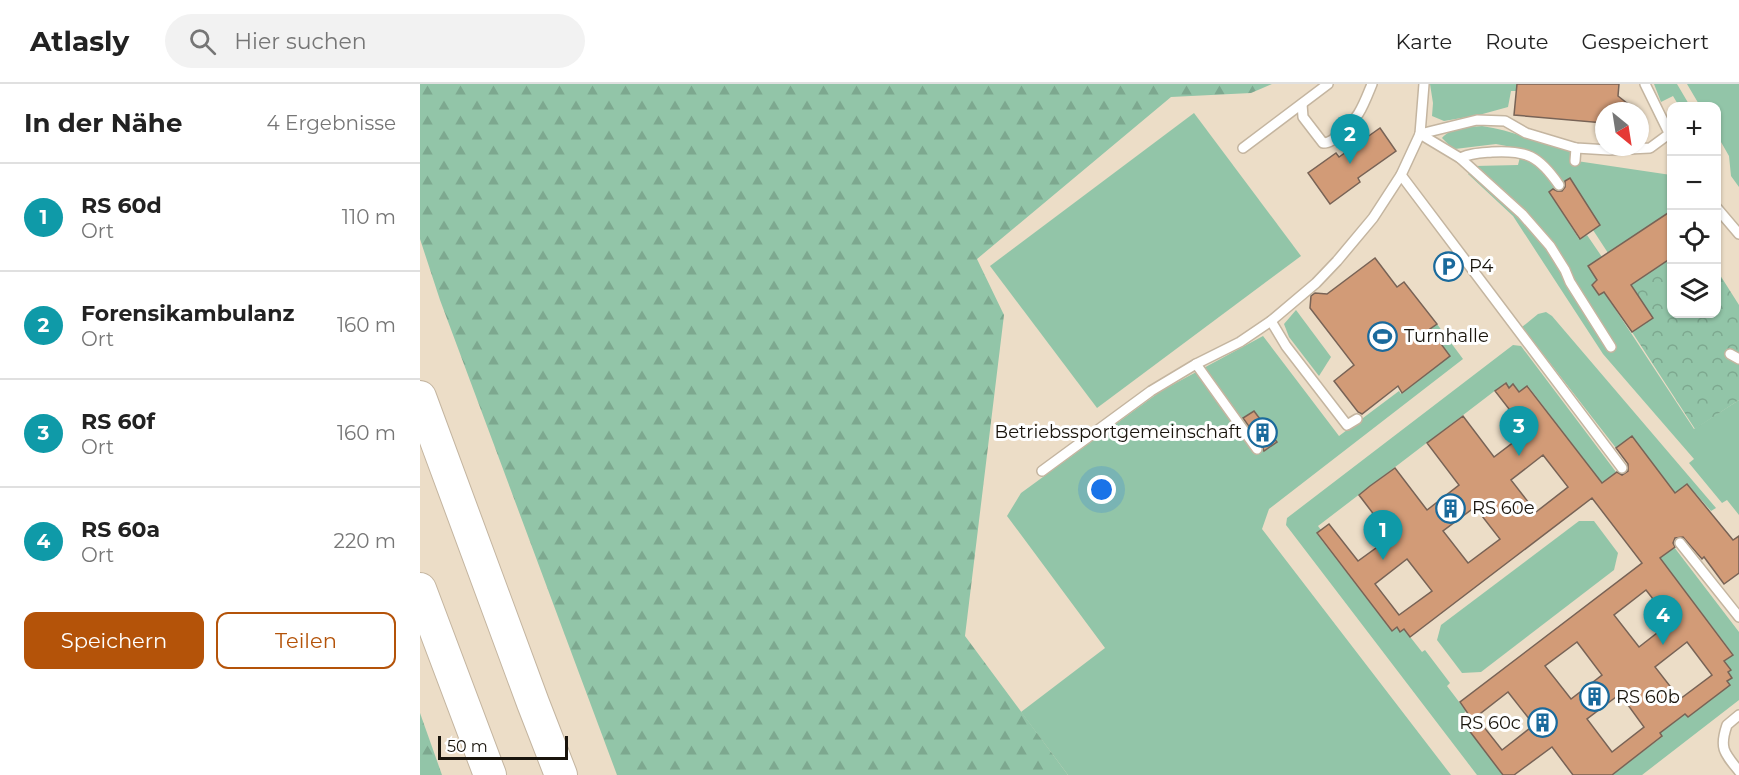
<!DOCTYPE html>
<html lang="de">
<meta charset="utf-8">
<style>
:root{--surface:#fff;--page:#f2f2f2;--text:#222;--muted:#767676;--line:#e0e0e0;--accent:#b45309}
body{margin:0;font-family:Montserrat,sans-serif;background:var(--page);color:var(--text)}
.controls{position:absolute;right:18px;top:18px;display:grid;overflow:hidden;border-radius:12px;box-shadow:0 2px 4px #0004}
.controls button{width:54px;height:54px;display:grid;place-items:center;padding:0;border:0;border-bottom:2px solid var(--line);background:var(--surface);color:var(--text);font:30px sans-serif}
.compass{position:absolute;left:1175px;top:18px;width:54px;height:54px;border-radius:50%;background:var(--surface);box-shadow:0 2px 4px #0004;rotate:150deg}
.scale{position:absolute;left:18px;bottom:15px;width:130px;box-sizing:border-box;padding-left:6px;border:3px solid #19140c;border-top:0;font-size:16px;line-height:21px;white-space:nowrap;color:#19140c;-webkit-text-stroke:4px #fff;paint-order:stroke}
.you{position:absolute;left:682px;top:406px;width:21px;height:21px;margin:-15px;border:4px solid #fff;border-radius:50%;background:#1a73e8;box-shadow:0 0 0 9px #1a73e833}
.badge{display:grid;place-items:center;width:39px;height:39px;border-radius:50%;background:var(--accent);color:#fff;font-size:20px;font-weight:700}
.pin{position:absolute;translate:-50% -50px;filter:drop-shadow(0 2px 3px #0008)}
.pin::after{content:'';position:absolute;top:32px;width:21px;height:18px;background:inherit;clip-path:polygon(0 0,100% 0,50% 100%)}
.list{margin:0;padding:0;list-style:none}
h2{display:flex;justify-content:space-between;align-items:center;height:78px;margin:0;padding:0 24px;font-size:26px}
h2 small{font-size:20px;font-weight:400;color:var(--muted)}
.list li{display:grid;grid-template-columns:39px 1fr auto;gap:18px;align-items:center;box-sizing:border-box;height:108px;padding:0 24px;border-top:2px solid var(--line)}
.list b{display:block;font-size:22px;white-space:nowrap}
.list p{margin:0;font-size:20px;white-space:nowrap;color:var(--muted)}
.list em{font-size:20px;font-style:normal;color:var(--muted)}
.actions{display:flex;gap:12px;padding:18px 24px}
.actions a{flex:1;padding:14px 0;border:2px solid var(--accent);border-radius:12px;text-align:center;font-size:21px;color:var(--accent)}
.actions .main{background:var(--accent);color:#fff}
.icon{flex:none;width:33px;height:33px;fill:none;stroke:currentColor;stroke-width:2;stroke-linecap:round;stroke-linejoin:round}
.map{position:relative;flex:none;width:1319px;height:691px;overflow:hidden}
header{display:flex;align-items:center;gap:36px;box-sizing:border-box;height:84px;padding:0 30px;background:var(--surface);border-bottom:2px solid var(--line)}
header strong{font-size:28px}
nav{display:flex;gap:33px;margin-inline-start:auto;font-size:21px}
.search{width:420px;height:54px;background:var(--page);display:flex;align-items:center;gap:15px;box-sizing:border-box;padding:0 21px;border-radius:33px;color:var(--muted);font-size:22px}
main{display:flex}
aside{flex:1;background:var(--surface)}
.map>svg:first-child{display:block}
</style>
<header>
<strong>Atlasly</strong>
<div class="search"><svg class="icon" aria-label="search" viewBox="0 0 24 24"><circle cx="10" cy="10" r="6"/><path d="M15 15l6 6"/></svg>Hier suchen</div>
<nav><a>Karte</a><a>Route</a><a>Gespeichert</a></nav>
</header>
<main>
<aside>
<h2>In der Nähe<small>4 Ergebnisse</small></h2>
<ul class="list">
<li><span class="badge" style="background:#0f9aa8">1</span><div><b>RS 60d</b><p>Ort</p></div><em>110 m</em></li>
<li><span class="badge" style="background:#0f9aa8">2</span><div><b>Forensikambulanz</b><p>Ort</p></div><em>160 m</em></li>
<li><span class="badge" style="background:#0f9aa8">3</span><div><b>RS 60f</b><p>Ort</p></div><em>160 m</em></li>
<li><span class="badge" style="background:#0f9aa8">4</span><div><b>RS 60a</b><p>Ort</p></div><em>220 m</em></li>
</ul>
<div class="actions"><a class="main">Speichern</a><a>Teilen</a></div>
</aside>
<div class="map">
<svg width="1319" height="691" viewBox="0 0 1319 691">
<defs>
<pattern id="forest-firs" width="22" height="20" patternUnits="userSpaceOnUse" patternTransform="scale(1.5)"><rect width="22" height="20" fill="#92c5a8"/><path d="M5 1l3.5 6h-7zM16 11l3.5 6h-7z" fill="#7da88f"/></pattern>
<pattern id="park-crowns" width="20" height="18" patternUnits="userSpaceOnUse" patternTransform="scale(1.5)"><rect width="20" height="18" fill="#92c5a8"/><path d="M2 6a3 3 0 1 1 6 0M12 15a3 3 0 1 1 6 0" fill="none" stroke="#7da88f"/></pattern>
</defs>
<rect width="100%" height="100%" fill="#ecddc7"/>
<g fill="#92c5a8">
<path d="M1010 0H1097V7H1091L1088 23 1059 31 1024 37 1012 32 1013 19Z"/>
<path d="M1234 0H1257L1270 22H1259L1253 12 1241 18Z"/>
<path d="M1267 0H1319V103L1311 92 1309 72 1297 51 1296 22H1280Z"/>
<path d="M774 29 881 172 677 324 570 182Z"/>
<path d="M1062 42C1092 46 1120 60 1150 67V76L1251 91V127L1188 169 1173 146 1180 141 1150 95 1129 108 1159 155 1167 151 1182 173 1177 196 1172 201 1179 211 1184 208 1274 345 1319 316V431L1307 416 1302 419 1269 379 1274 375 1183 270 1093 132 1048 90 1055 82 1098 81 1102 65 1076 60 1035 65 1030 62 1022 54C1030 44 1048 43 1062 42Z"/>
<path d="M876 226 911 273 899 292 869 253 864 240Z"/>
<path d="M1126 228 1132 232 1296 424 1291 427 1269 402 1266 401 1262 403 1263 406 1275 435 1212 352 1196 364 1102 243 1118 230Z"/>
<path d="M1017 240 1043 275 849 425 842 445 1031 691H648L601 628 685 564 587 432 601 409 741 307 843 252 919 352 979 307 981 310 1030 272 1010 245Z"/>
<path d="M1093 261 1101 262 1196 388 1182 399 1108 302 1099 308 1094 301 1089 304 1085 299 898 442 901 446 897 450 971 546 977 543 980 547 984 545 1002 568 1005 566 1030 599 1027 602 1046 627 1043 630 1045 634 1042 637 1083 691H1057L866 441 867 434Z"/>
<path d="M1159 437H1174L1198 469 1194 486 1061 588 1042 589 1017 556 1021 541Z"/>
<path d="M1254 463 1319 548V616L1222 691H1173L1200 685 1242 653 1239 648 1265 630 1268 633 1310 601 1307 597 1308 588 1311 586 1304 577 1313 570 1240 474Z"/>
</g>
<g fill="url(#forest-firs)">
<path d="M0 0H852L831 9 751 13 557 175 584 231 545 552 648 691H197L20 216 0 155Z"/>
<path d="M0 629 22 691H0Z"/>
</g>
<path fill="url(#park-crowns)" d="M1251 174 1252 230H1296L1297 193 1300 191 1319 221V316L1275 345 1212 248 1233 234 1211 201Z"/>
<g fill="#d29b77" stroke="#786356" stroke-width="1.5" fill-rule="evenodd">
<path d="M1097 0H1199L1198 12 1217 27H1184V39L1094 31Z"/>
<path d="M960 44 976 67 938 94 940 98 910 120 888 89 916 69 919 73Z"/>
<path d="M1150 94 1180 141 1160 155 1129 108 1133 105 1137 107H1142L1145 103V97Z"/>
<path d="M1251 127V174L1211 201 1233 234 1212 248 1184 208 1179 211 1172 201 1177 196 1168 182Z"/>
<path d="M955 174 977 203 984 198 1017 240 1010 245 1030 272 982 309 978 302 942 330 938 328 914 297 934 281 890 224 891 212 895 209 907 210Z"/>
<path d="M1086 299 1089 304 1093 300 1099 308 1107 302 1182 399 1197 388 1202 391 1208 387V380L1196 364 1212 352 1255 409 1267 400 1313 456 1319 452V489L1304 500 1284 473 1282 475 1263 453 1255 454 1253 459 1255 463 1240 474 1313 571 1304 577 1311 586 1308 588 1312 594 1307 597 1310 601 1268 633 1265 630 1240 649 1242 652 1192 691H1153L1132 663 1094 691H1083L1042 637 1049 631 1040 618 1222 479 1172 414 990 553 984 545 980 548 977 543 972 547 897 449 909 440 938 477 971 453 939 411 950 402 975 384 1007 426 1039 401 1007 359 1043 332 1074 373 1107 348 1075 307ZM1123 371 1148 403 1116 428 1091 396ZM1055 423 1080 455 1048 479 1023 447ZM987 475 1012 507 979 531 955 500ZM1226 506 1251 538 1219 563 1194 531ZM1157 558 1182 591 1151 615 1125 582ZM1267 558 1292 591 1260 615 1235 583ZM1088 608 1114 641 1082 666 1056 633ZM1200 610 1224 643 1192 668 1167 635Z"/>
<path d="M834 327 857 358 844 367 842 361 823 334Z"/>
</g>
<g fill="none" stroke-linecap="round" stroke-linejoin="round">
<defs>
<g id="lane">
<path d="M1225 0 1252 55"/>
<path d="M882 20 883 33 903 59C910 59 914 55 919 50 939 35 943 22 952 0"/>
<path d="M1000 50 1040 74 1102 130 1130 162 1145 186 1150 198 1191 263"/>
<path d="M1000 50 1057 36 1085 37 1106 49 1156 64 1189 66 1230 64 1249 50"/>
<path d="M823 64 908 0"/>
<path d="M1040 74C1051 69 1060 69 1072 68 1107 66 1119 72 1139 101"/>
<path d="M1155 77 1156 64"/>
<path d="M981 91 1202 384"/>
<path d="M1296 123 1319 150"/>
<path d="M851 237 866 262 927 341 937 335"/>
<path d="M1310 270 1319 275"/>
<path d="M776 280 837 365"/>
<path d="M622 387 731 307 776 280 820 258 851 237 896 199 917 177 953 134 981 91 1000 50 1004 0"/>
<path d="M1260 459 1319 533"/>
<path d="M1319 631 1307 641C1299 664 1304 669 1319 687"/>
</g>
<g id="highway">
<path d="M0 313 113 619 141 691"/>
<path d="M0 505 70 691"/>
</g>
</defs>
<use href="#lane" stroke="#c4b5a0" stroke-width="12"/>
<use href="#highway" stroke="#c4b5a0" stroke-width="34"/>
<use href="#lane" stroke="#fff" stroke-width="9"/>
<use href="#highway" stroke="#fff" stroke-width="32"/>
</g>
<defs>
<symbol id="parking-ring" viewBox="-11 -11 22 22"><circle r="9.5" fill="#fff" stroke="#1a6a9c" stroke-width="1.5"/><path d="M-3.5-5.5H1a3.5 3.5 0 0 1 0 7H-1V5.5H-3.5ZM-1-3.4V-.6H.8a1.4 1.4 0 0 0 0-2.8Z" fill="#1a6a9c"/></symbol>
<symbol id="stadium-ring" viewBox="-11 -11 22 22"><circle r="9.5" fill="#fff" stroke="#1a6a9c" stroke-width="1.5"/><path d="M0-5a6.5 5 0 1 0 0 10a6.5 5 0 1 0 0-10ZM-3.5-1.8h7v3.6h-7Z" fill="#1a6a9c"/></symbol>
<symbol id="building-ring" viewBox="-11 -11 22 22"><circle r="9.5" fill="#fff" stroke="#1a6a9c" stroke-width="1.5"/><path d="M-4-6H4V6H1V3H-1V6H-4ZM-2.5-4.3h1.7v1.8h-1.7ZM.8-4.3h1.7v1.8H.8ZM-2.5-1h1.7V.8h-1.7ZM.8-1h1.7V.8H.8Z" fill="#1a6a9c"/></symbol>
</defs>
<g fill-rule="evenodd">
<use href="#parking-ring" x="1012" y="166" width="33" height="33"/>
<use href="#stadium-ring" x="946" y="236" width="33" height="33"/>
<use href="#building-ring" x="826" y="332" width="33" height="33"/>
<use href="#building-ring" x="1014" y="408" width="33" height="33"/>
<use href="#building-ring" x="1158" y="596" width="33" height="33"/>
<use href="#building-ring" x="1106" y="622" width="33" height="33"/>
</g>
<g text-anchor="middle" dominant-baseline="central" stroke-width="6" stroke-linejoin="round" paint-order="stroke">
<g font-size="18" fill="#19140c" stroke="#fff" text-anchor="start">
<text x="1049" y="182">P4</text>
<text x="984" y="252">Turnhalle</text>
<text x="822" y="348" text-anchor="end">Betriebssportgemeinschaft</text>
<text x="1052" y="424">RS 60e</text>
<text x="1196" y="613">RS 60b</text>
<text x="1101" y="639" text-anchor="end">RS 60c</text>
</g>
</g>
</svg>
<div class="controls">
<button>+</button>
<button>−</button>
<button><svg class="icon" aria-label="locate" viewBox="0 0 24 24"><circle cx="12" cy="12" r="6"/><path d="M12 2v4M12 18v4M2 12h4M18 12h4"/></svg></button>
<button><svg class="icon" aria-label="layers" viewBox="0 0 24 24"><path d="M12 4l9 5-9 5-9-5zM3 14l9 5 9-5"/></svg></button>
</div>
<svg class="compass" viewBox="-18 -18 36 36"><path d="M0-13l5 13h-10z" fill="#e53935"/><path d="M0 13l5-13h-10z" fill="#767676"/></svg>
<div class="scale">50 m</div>
<div class="you"></div>
<div class="pin badge" style="left:963px;top:476px;background:#0f9aa8">1</div>
<div class="pin badge" style="left:930px;top:80px;background:#0f9aa8">2</div>
<div class="pin badge" style="left:1099px;top:372px;background:#0f9aa8">3</div>
<div class="pin badge" style="left:1243px;top:561px;background:#0f9aa8">4</div>
</div>
</main>
